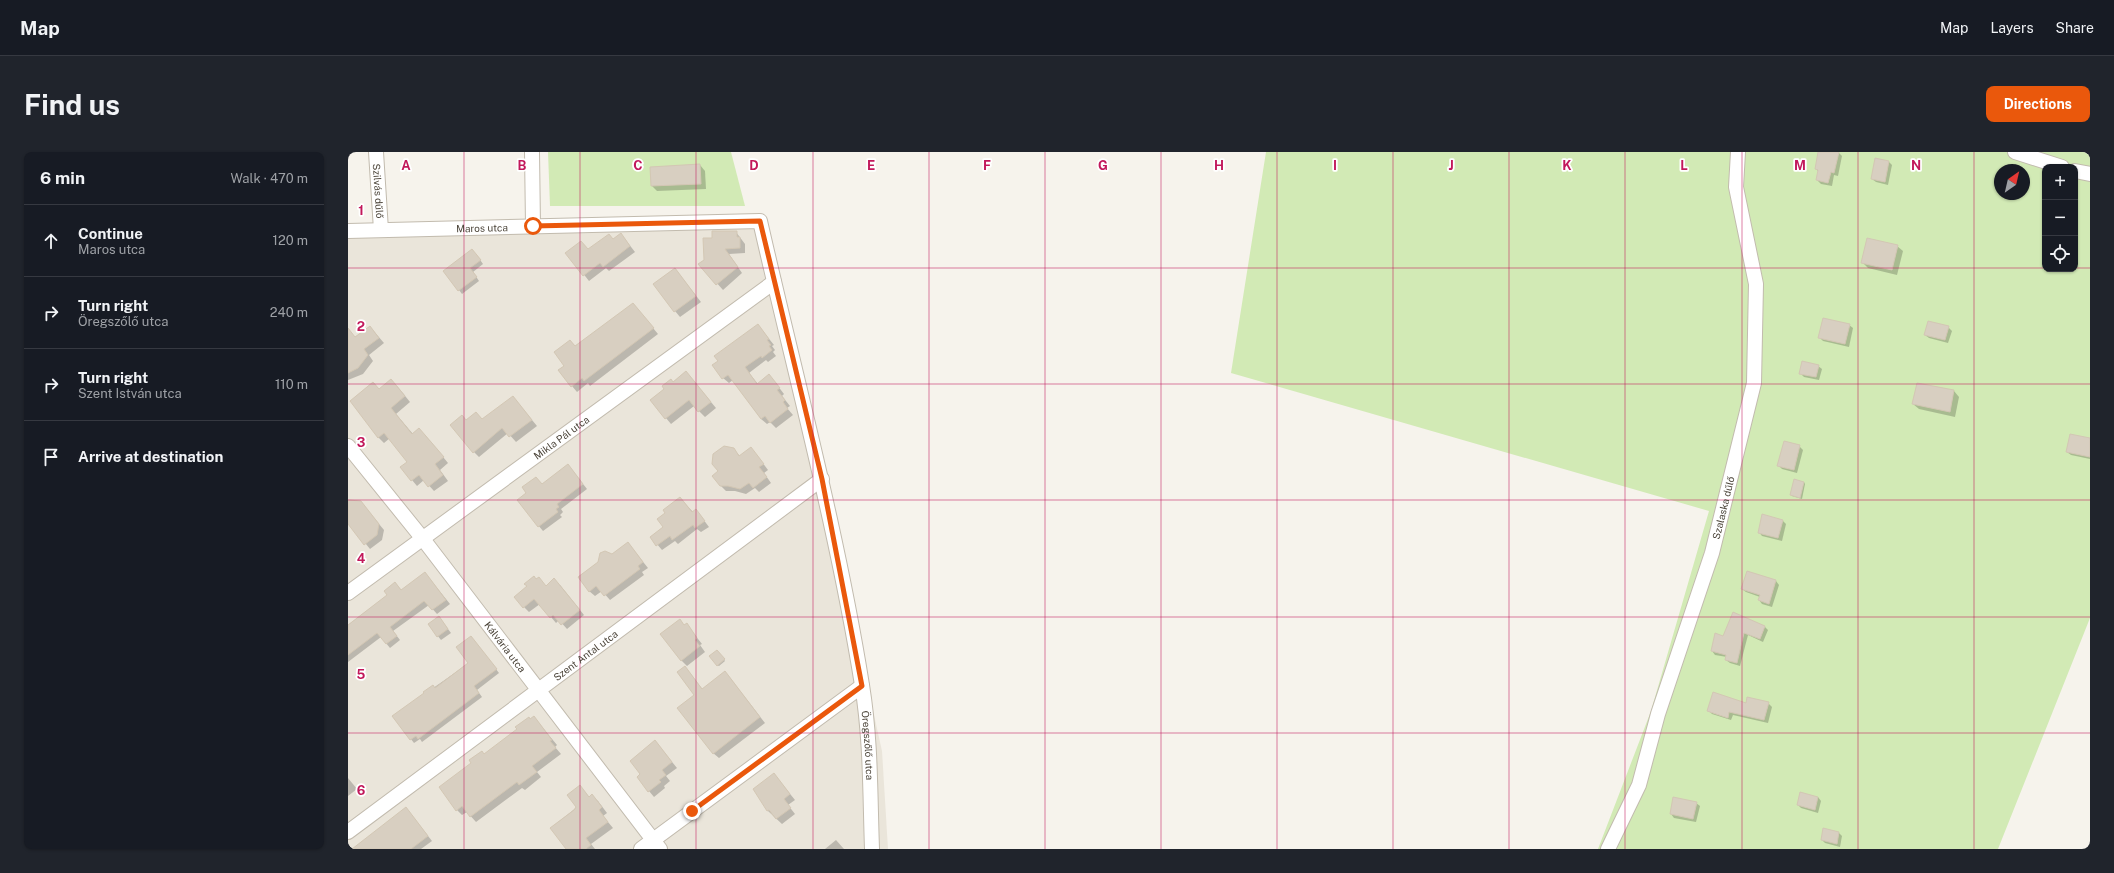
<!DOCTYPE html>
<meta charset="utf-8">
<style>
:root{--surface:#171b24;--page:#20242c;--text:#f1f3f6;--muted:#9ea1a6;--line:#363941;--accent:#ea580c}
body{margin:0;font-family:"Public Sans",sans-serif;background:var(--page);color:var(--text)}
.controls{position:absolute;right:12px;top:12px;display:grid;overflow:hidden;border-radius:8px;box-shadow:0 1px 3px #0004}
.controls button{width:36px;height:36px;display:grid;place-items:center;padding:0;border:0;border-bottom:1px solid var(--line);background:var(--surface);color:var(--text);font:20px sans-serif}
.compass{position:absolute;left:1646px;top:12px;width:36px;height:36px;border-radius:50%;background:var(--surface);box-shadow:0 1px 3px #0004;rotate:34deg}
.stop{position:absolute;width:12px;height:12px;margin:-9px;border:3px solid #ea580c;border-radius:50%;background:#fff}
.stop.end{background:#ea580c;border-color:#fff;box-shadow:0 1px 4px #0008}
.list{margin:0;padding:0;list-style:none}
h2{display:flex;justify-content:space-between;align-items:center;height:52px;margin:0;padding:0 16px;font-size:17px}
h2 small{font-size:13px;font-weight:400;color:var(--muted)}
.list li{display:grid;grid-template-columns:26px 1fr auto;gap:12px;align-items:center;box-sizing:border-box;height:72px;padding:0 16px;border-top:1px solid var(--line)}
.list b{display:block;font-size:15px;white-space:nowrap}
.list p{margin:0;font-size:13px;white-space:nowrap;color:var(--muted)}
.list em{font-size:13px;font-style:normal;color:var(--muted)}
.icon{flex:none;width:22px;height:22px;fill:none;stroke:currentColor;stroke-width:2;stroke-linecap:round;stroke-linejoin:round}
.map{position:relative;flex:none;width:1742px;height:697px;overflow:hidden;border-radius:8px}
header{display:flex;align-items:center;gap:24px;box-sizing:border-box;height:56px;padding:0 20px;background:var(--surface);border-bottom:1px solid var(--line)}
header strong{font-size:19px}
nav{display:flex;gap:22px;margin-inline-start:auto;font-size:14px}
.intro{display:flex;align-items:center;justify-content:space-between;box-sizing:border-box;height:96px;padding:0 24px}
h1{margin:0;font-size:28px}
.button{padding:10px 18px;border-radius:8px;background:var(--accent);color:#fff;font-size:14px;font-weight:700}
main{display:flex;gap:24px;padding:0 24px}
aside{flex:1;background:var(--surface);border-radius:8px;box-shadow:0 1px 3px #0004}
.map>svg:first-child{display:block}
</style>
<header>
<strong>Map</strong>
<nav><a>Map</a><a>Layers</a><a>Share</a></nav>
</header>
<div class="intro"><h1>Find us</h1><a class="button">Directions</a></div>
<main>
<aside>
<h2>6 min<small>Walk · 470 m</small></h2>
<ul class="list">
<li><svg class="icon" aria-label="ahead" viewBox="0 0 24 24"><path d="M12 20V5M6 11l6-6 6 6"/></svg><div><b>Continue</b><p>Maros utca</p></div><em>120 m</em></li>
<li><svg class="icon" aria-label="right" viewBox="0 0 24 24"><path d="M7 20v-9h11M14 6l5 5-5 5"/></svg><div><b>Turn right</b><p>Öregszőlő utca</p></div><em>240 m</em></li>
<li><svg class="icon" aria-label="right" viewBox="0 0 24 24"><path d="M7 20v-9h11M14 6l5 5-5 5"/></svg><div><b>Turn right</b><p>Szent István utca</p></div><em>110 m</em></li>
<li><svg class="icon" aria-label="arrive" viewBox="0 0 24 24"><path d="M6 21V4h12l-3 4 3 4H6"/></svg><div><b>Arrive at destination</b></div></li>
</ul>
</aside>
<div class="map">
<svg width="1742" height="697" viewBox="0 0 1742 697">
<rect width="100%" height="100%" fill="#f6f3ec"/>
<path fill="#eae5da" d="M415 62 534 599 540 697H0V72Z"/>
<g fill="#d2eab5" fill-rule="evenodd">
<path d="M200 0H383L397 54H202Z"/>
<path d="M918 0H1742V466L1650 697H1250L1303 559 1361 359 883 221ZM1697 15H1727V117H1697ZM1652 18H1676V42H1652Z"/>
</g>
<g fill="#0003">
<path d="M1472 0H1490L1494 4 1490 24 1486 23 1484 34 1473 32 1469 28 1471 20 1468 17Z"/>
<path d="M1541 10 1544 13 1540 33 1528 30 1524 27Z"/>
<path d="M352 13 357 19 358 37 309 39 304 34Z"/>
<path d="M388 80 397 92V101L381 102 394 121 375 138 352 112 357 109 365 87Z"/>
<path d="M273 82 287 100 261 119 258 116 241 129 219 101 233 90 240 98 265 88Z"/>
<path d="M1549 94 1555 99 1549 123 1520 116 1514 110Z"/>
<path d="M128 102 135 112 125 120 131 129 114 142 111 138Z"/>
<path d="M327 117 353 150 332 165 327 159Z"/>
<path d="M285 152 310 182 242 234 240 231 229 240 224 234 218 214 222 189 228 195Z"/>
<path d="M410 173 426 193 424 194 427 198 425 200 428 204 420 210 418 208 401 221 410 232 426 229 436 242 434 244 442 254 439 256 445 263 428 276 422 270 419 272 413 267 385 228 381 231 375 226Z"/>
<path d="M1501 173 1505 176 1501 195 1475 189 1472 186Z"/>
<path d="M22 175 36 191 21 203 25 209 15 222 0 228V180L8 186Z"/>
<path d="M1600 175 1604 179 1600 191 1581 186 1577 183Z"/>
<path d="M1470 214 1474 217 1471 228 1456 225 1452 221Z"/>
<path d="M338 220 368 256 357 265 346 254 323 272 303 248Z"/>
<path d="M1569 232 1606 239 1611 245 1607 265 1571 257 1565 252Z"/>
<path d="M49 234 62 250 48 262 65 282 77 283 100 311 92 318 100 329 86 339 76 328 69 334 64 328 61 310 42 286 36 291 30 285 32 238Z"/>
<path d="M165 245 189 274 168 290 160 281 131 305 126 300 119 269 134 268Z"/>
<path d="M1742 287V307L1723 303 1719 300Z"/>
<path d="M1451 294 1455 298 1449 321 1434 317 1430 313Z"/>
<path d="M385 297 392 304 408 302 420 318 416 321 423 331 411 340 407 336 398 342 387 339H378L373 334 371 320Z"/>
<path d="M224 318 239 337 213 357 215 360 212 363 214 365 195 379 170 349 194 333Z"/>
<path d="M1456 330 1457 332 1454 347 1444 344 1443 343Z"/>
<path d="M332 346 345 360 352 363 361 375 353 380 349 377 330 392 327 389 314 398 303 385 316 375 318 361Z"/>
<path d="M0 349 13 350 36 378 34 388 22 397 0 370Z"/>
<path d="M1435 369 1438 372 1434 389 1414 384 1411 380Z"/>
<path d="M280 391 300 416 294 420 296 423 262 448 254 439 247 444 241 439 264 403Z"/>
<path d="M77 421 102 452 89 462 81 453 45 479 52 488 42 496 33 485 0 510V473L40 443 47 431 54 439Z"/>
<path d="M1428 429 1431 433 1424 455 1414 452 1411 448 1412 445 1398 440 1394 437Z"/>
<path d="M212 433 236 463 219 477 211 468 208 471 192 452 181 460 176 455 198 435Z"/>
<path d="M94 469 103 481 93 488 81 473Z"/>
<path d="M339 473 354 492 352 493 357 500 339 514 333 508Z"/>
<path d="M1417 475 1420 478 1415 490 1400 483 1392 514 1382 511 1378 508 1379 505 1367 503 1364 499 1376 485Z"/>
<path d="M126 489 151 521 129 538 134 545 74 590 72 587 66 591 45 564 121 511Z"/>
<path d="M371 501 377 509 371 514 369 513Z"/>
<path d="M342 521 355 538 382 526 417 571 371 606 365 601Z"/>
<path d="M1420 551 1424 555 1420 571 1385 563 1383 568 1364 562 1360 558 1398 552Z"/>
<path d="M186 565 209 593 207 595 213 602 189 620 193 625 177 638 174 636 128 670 119 660 114 663 109 658 137 603Z"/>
<path d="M307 589 329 616 318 624 322 629 316 634 317 636 306 645 301 639 293 623Z"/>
<path d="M426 622 447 648 440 653 447 662 434 672 420 659 406 637Z"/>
<path d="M0 626 9 637 0 644Z"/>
<path d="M232 635 242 646 244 644 250 649 259 661 255 664 265 676 243 692 247 697H219L203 676 229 655Z"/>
<path d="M1470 645 1473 649 1470 661 1453 656 1450 653Z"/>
<path d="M1348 651 1352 654 1348 670 1326 666 1323 662Z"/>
<path d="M58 656 84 689 73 697H6Z"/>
<path d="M1491 681 1494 684 1492 695 1477 691 1474 688Z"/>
<path d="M488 688 496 697H477Z"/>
</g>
<g fill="#d8cfc1" stroke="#d3c7b4">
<path d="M1470 0H1491L1486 21 1483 20 1480 31 1468 28 1470 18 1467 17Z"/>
<path d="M1527 6 1541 9 1537 30 1523 27Z"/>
<path d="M352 12 353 32 303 34 302 15Z"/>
<path d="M364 79H389V85H392V96L377 97 390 115 368 133 350 112 356 108 355 86H364Z"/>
<path d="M273 81 282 94 255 115 252 111 235 124 217 101 233 89 240 97 261 82 265 87Z"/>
<path d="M1519 86 1550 93 1544 118 1513 111Z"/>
<path d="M124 97 133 108 122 116 129 125 110 139 95 119Z"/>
<path d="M327 116 348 144 326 160 305 132Z"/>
<path d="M285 151 306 176 236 229 234 226 223 235 210 218 216 214 206 200 222 188 227 194Z"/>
<path d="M1475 166 1502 172 1497 192 1470 186Z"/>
<path d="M1580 169 1601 174 1597 188 1576 183Z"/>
<path d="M410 172 421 187 419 188 423 193 421 194 424 198 414 206 413 204 397 215 409 232 421 222 432 236 429 238 437 248 435 250 440 257 422 271 417 264 413 267 380 223 374 227 364 213 370 209 366 204Z"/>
<path d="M22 174 31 186 16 197 20 203 10 216 0 221V176L7 185Z"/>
<path d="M1454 209 1471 213 1468 225 1451 222Z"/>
<path d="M338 219 363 250 350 260 341 248 317 267 302 248 316 237 314 234 323 227 325 230Z"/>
<path d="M43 227 57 244 43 256 64 282 71 276 96 305 87 312 95 323 80 335 71 323 63 329 52 315 59 310 36 281 30 286 2 249 25 230 31 237Z"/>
<path d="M1569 231 1606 238 1602 260 1564 252Z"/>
<path d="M165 244 184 268 161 285 154 276 125 301 102 273 114 263 118 268 128 260 134 267Z"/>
<path d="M1722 282 1742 286V305L1718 300Z"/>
<path d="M1436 289 1452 293 1446 318 1429 314Z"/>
<path d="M376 294 386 296 391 304 403 295 416 312 411 315 419 325 405 336 401 331 392 337 380 334H372L364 324 370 319 364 312 365 302Z"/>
<path d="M220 312 235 332 209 352 211 355 208 357 210 360 190 375 169 348 178 341 174 335 188 325 194 332Z"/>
<path d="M1446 327 1456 330 1452 346 1442 343Z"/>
<path d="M332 345 344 360 348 357 357 369 347 376 345 373 324 388 322 384 308 394 302 385 315 375 309 367 317 361 315 358Z"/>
<path d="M0 348 13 349 31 372 29 383 16 393 0 372Z"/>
<path d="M1414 362 1435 368 1430 386 1410 381Z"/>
<path d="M280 390 295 410 290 414 292 417 256 444 248 434 241 440 230 425 250 410 252 401 257 399 264 402Z"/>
<path d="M1399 419 1428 428 1421 452 1410 448 1412 443 1393 437Z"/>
<path d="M77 420 98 448 84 458 76 449 42 475 49 484 38 492 29 481 0 503V473L39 443 36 439 47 430 53 438Z"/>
<path d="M186 424 188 427 191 425 198 434 206 426 232 458 213 473 205 463 202 466 186 447 175 456 166 445 179 434 176 432Z"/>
<path d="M1385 460 1417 474 1412 487 1396 481 1389 511 1377 508 1378 503 1363 499 1367 481 1375 484Z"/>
<path d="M91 464 100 477 89 485 80 472Z"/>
<path d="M332 467 336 473 339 471 349 486 347 488 352 494 333 509 312 482Z"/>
<path d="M123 484 149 517 126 534 131 541 70 587 68 584 62 588 44 564 76 541 75 540 85 533 87 536 120 511 108 495Z"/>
<path d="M369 498 377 507 369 514 361 504Z"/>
<path d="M337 514 354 537 377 519 412 565 365 602 329 556 346 543 329 520Z"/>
<path d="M1365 540 1398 551 1399 545 1421 550 1416 568 1381 560 1380 566 1359 559Z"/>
<path d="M186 564 204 588 202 589 208 596 184 614 189 620 171 633 169 630 122 665 114 654 108 659 91 635 123 611 121 608 134 599 136 602 169 577 167 575 181 565 182 567Z"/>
<path d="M307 588 324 610 314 618 318 623 311 628 313 630 300 640 289 625 292 622 282 609Z"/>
<path d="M426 621 442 642 436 647 443 656 428 667 421 658 419 659 405 637Z"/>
<path d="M232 633 241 645 244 642 254 655 251 658 260 670 238 686 243 693 238 697H218L202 676 226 658 228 655 219 643Z"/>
<path d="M1452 640 1470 645 1467 658 1449 653Z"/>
<path d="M1325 645 1349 650 1345 667 1322 662Z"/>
<path d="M58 655 80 684 63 697H4Z"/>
<path d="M1475 676 1491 680 1489 692 1473 688Z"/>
</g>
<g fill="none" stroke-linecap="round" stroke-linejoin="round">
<defs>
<g id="minor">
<path id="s1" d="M28 0 33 78"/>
<path d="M184 0 185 74"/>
<path d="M1667 0 1714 15"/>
<path d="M1727 19 1742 22"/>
<path id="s2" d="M0 79 412 69C447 223 489 377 514 533 523 588 522 642 524 697"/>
<path id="s3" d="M0 294 75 387 312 697"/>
<path id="s4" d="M0 441 426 130"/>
<path id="s5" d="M0 680 474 327"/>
<path d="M293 697 514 534"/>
<path id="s6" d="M1260 697 1291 633 1310 562 1364 401 1406 231 1408 132 1388 35 1390 0"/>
</g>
</defs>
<use href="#minor" stroke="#c2bbae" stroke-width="16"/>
<use href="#minor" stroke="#fff" stroke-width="14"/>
</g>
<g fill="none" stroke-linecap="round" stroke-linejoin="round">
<path stroke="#ea580c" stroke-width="5" d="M185 74 412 69 474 327 514 534 344 659"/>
</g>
<path fill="none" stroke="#c2185b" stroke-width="1" stroke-opacity="0.55" d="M116 0V697M232 0V697M348 0V697M465 0V697M581 0V697M697 0V697M813 0V697M929 0V697M1045 0V697M1161 0V697M1277 0V697M1394 0V697M1510 0V697M1626 0V697M0 116H1697M1727 116H1742M0 232H1742M0 348H1742M0 465H1742M0 581H1742"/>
<g text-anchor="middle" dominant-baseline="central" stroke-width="3.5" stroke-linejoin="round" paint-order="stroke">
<g font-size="10" fill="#4b4439" stroke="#fff">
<text stroke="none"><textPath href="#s1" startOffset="39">Szilvás dűlő</textPath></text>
<text stroke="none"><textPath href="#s2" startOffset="134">Maros utca</textPath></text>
<text stroke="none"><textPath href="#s4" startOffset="264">Mikla Pál utca</textPath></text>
<text stroke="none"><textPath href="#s6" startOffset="361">Szalaska dűlő</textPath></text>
<text stroke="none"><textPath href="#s3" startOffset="255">Kálvária utca</textPath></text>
<text stroke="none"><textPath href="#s5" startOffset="296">Szent Antal utca</textPath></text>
<text stroke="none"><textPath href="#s2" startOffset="948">Öregszőlő utca</textPath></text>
</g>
</g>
<g font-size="13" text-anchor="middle" font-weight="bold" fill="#c2185b" stroke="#fff" stroke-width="3.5" stroke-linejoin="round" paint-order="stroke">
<text x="58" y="18">A</text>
<text x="174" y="18">B</text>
<text x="290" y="18">C</text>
<text x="406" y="18">D</text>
<text x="523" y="18">E</text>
<text x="639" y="18">F</text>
<text x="755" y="18">G</text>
<text x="871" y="18">H</text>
<text x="987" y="18">I</text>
<text x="1103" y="18">J</text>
<text x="1219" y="18">K</text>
<text x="1336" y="18">L</text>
<text x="1452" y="18">M</text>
<text x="1568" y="18">N</text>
<text x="13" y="63">1</text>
<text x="13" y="179">2</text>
<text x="13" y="295">3</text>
<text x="13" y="411">4</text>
<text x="13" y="527">5</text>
<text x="13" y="643">6</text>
</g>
</svg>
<div class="controls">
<button>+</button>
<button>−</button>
<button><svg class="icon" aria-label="locate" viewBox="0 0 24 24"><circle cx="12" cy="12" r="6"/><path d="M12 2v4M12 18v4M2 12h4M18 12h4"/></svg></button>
</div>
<svg class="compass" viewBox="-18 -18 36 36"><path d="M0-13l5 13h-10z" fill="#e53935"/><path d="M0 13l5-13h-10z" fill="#9ea1a6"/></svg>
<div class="stop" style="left:185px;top:74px"></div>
<div class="stop end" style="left:344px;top:659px"></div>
</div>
</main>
